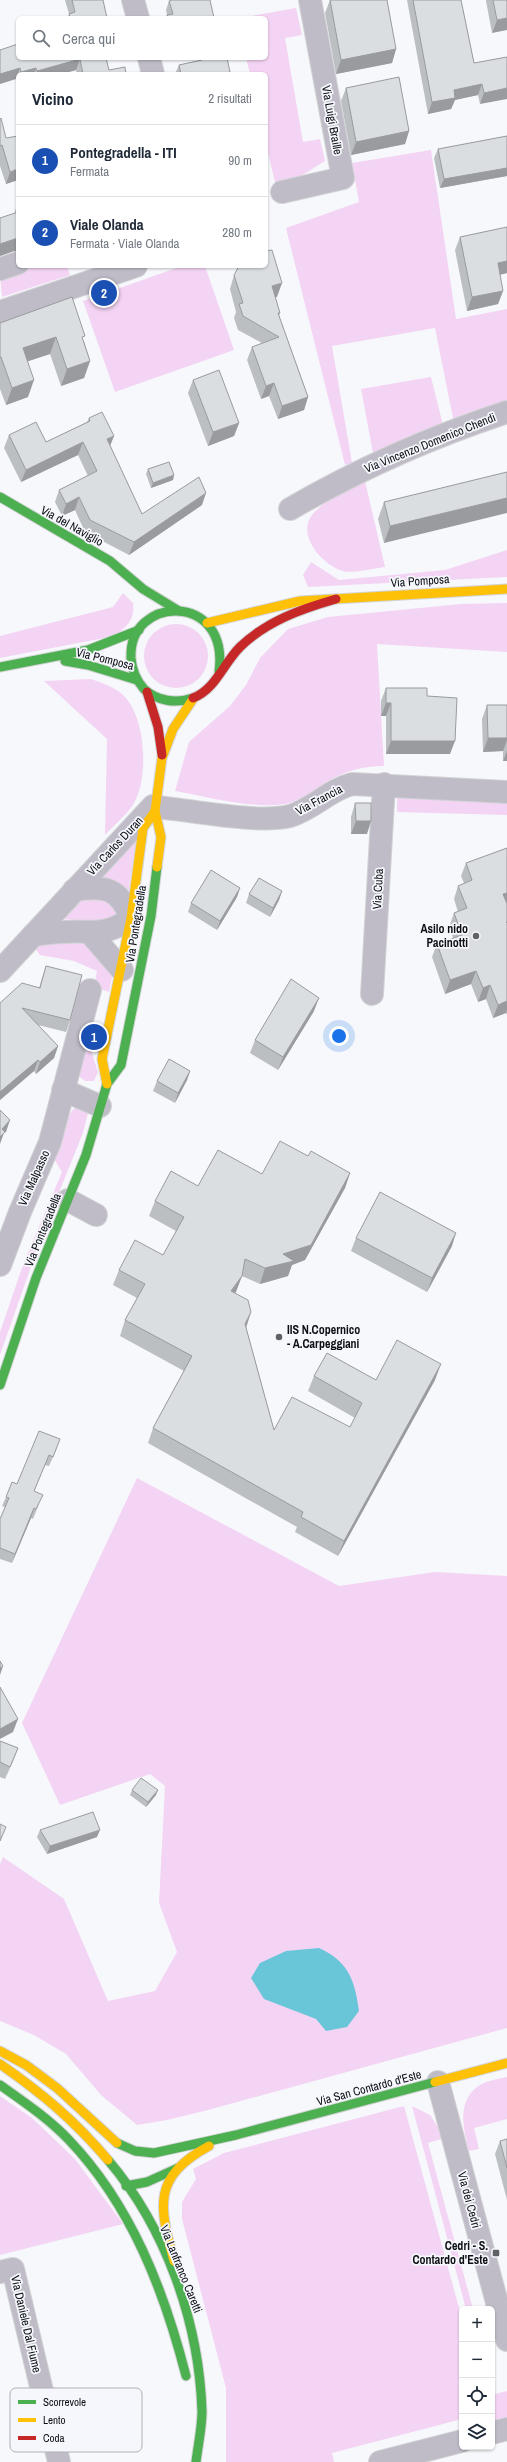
<!DOCTYPE html>
<html lang="it">
<meta charset="utf-8">
<style>
:root{--surface:#fff;--page:#f2f2f3;--text:#1f2937;--muted:#747a83;--line:#e0e1e3;--accent:#5f6165}
body{margin:0;font-family:"Archivo Narrow",sans-serif;background:var(--page);color:var(--text)}
.controls{position:absolute;right:12px;bottom:12px;display:grid;overflow:hidden;border-radius:6px;box-shadow:0 1px 3px #0004}
.controls button{width:36px;height:36px;display:grid;place-items:center;padding:0;border:0;border-bottom:1px solid var(--line);background:var(--surface);color:var(--text);font:20px sans-serif}
.you{position:absolute;left:339px;top:1036px;width:14px;height:14px;margin:-10px;border:3px solid #fff;border-radius:50%;background:#1a73e8;box-shadow:0 0 0 6px #1a73e833}
.badge{display:grid;place-items:center;width:26px;height:26px;border-radius:50%;background:var(--accent);color:#fff;font-size:13px;font-weight:700}
.pin{position:absolute;translate:-50% -50%;border:2px solid #fff;box-shadow:0 1px 4px #0006}
.list{margin:0;padding:0;list-style:none}
h2{display:flex;justify-content:space-between;align-items:center;height:52px;margin:0;padding:0 16px;font-size:17px}
h2 small{font-size:13px;font-weight:400;color:var(--muted)}
.list li{display:grid;grid-template-columns:26px 1fr auto;gap:12px;align-items:center;box-sizing:border-box;height:72px;padding:0 16px;border-top:1px solid var(--line)}
.list b{display:block;font-size:15px;white-space:nowrap}
.list p{margin:0;font-size:13px;white-space:nowrap;color:var(--muted)}
.list em{font-size:13px;font-style:normal;color:var(--muted)}
.icon{flex:none;width:22px;height:22px;fill:none;stroke:currentColor;stroke-width:2;stroke-linecap:round;stroke-linejoin:round}
.map{position:relative;flex:none;width:507px;height:2462px;overflow:hidden}
.search{position:absolute;background:var(--surface);box-shadow:0 1px 3px #0004;left:16px;top:16px;width:252px;height:44px;display:flex;align-items:center;gap:10px;box-sizing:border-box;padding:0 14px;border-radius:6px;color:var(--muted);font-size:15px}
.panel{position:absolute;background:var(--surface);box-shadow:0 1px 3px #0004;left:16px;top:72px;width:252px;height:196px;border-radius:6px}
.map>svg:first-child{display:block}
</style>
<div class="map">
<svg width="507" height="2462" viewBox="0 0 507 2462">
<rect width="100%" height="100%" fill="#f7f8fb"/>
<g fill="#f4d4f4">
<path d="M296 8 302 35 285 38 303 142 320 139 325 161 277 191 266 144V74H250L246 58H266V18H240Z"/>
<path d="M431 150 456 319 507 309V405L454 423 435 328 332 346 352 463 345 465 286 228 359 202 352 163Z"/>
<path d="M27 266H67L70 275 2 297 0 275Z"/>
<path d="M182 266H205L234 350 115 392 83 301Z"/>
<path d="M431 377 443 425 373 453 361 389Z"/>
<path d="M365 481 385 567C375 568 351 574 343 571 323 566 296 535 312 515 325 499 347 491 365 481Z"/>
<path d="M507 550V577L308 587 303 575 311 562 339 580 445 570Z"/>
<path d="M123 593 133 603C135 620 127 626 115 636L0 658V636L113 607Z"/>
<path d="M507 603V652L377 644 384 766C363 766 346 771 328 781 315 789 300 802 285 804 249 809 209 797 175 791L189 742 230 706 246 685 260 658 288 629 328 617 461 604Z"/>
<circle cx="176" cy="656" r="32"/>
<path d="M91 679C102 683 115 687 124 696 146 718 149 777 134 803 127 815 114 825 105 835L107 739 44 681Z"/>
<path d="M397 796 507 801V815L397 812Z"/>
<path d="M137 836 128 894C119 881 105 878 90 880Z"/>
<path d="M89 894 125 909 108 921 55 919Z"/>
<path d="M51 939C90 940 89 944 113 972L109 992 94 987 97 971 74 961 40 955 34 947Z"/>
<path d="M87 1038 98 1072 94 1081H85L76 1074Z"/>
<path d="M78 1104 89 1109 83 1133 45 1227 0 1355V1332L23 1265 62 1172 51 1154 71 1112Z"/>
<path d="M137 1478 339 1586 435 1572 507 1576V2028L208 2110 167 2120 137 2125 101 2095 66 2054 34 2035 0 2021V1864L3 1857 64 1899 108 2001 155 1991 177 1952 159 1903 165 1786 150 1774 60 1805 22 1723Z"/>
<path d="M507 2077V2119L474 2128 479 2149 469 2151C464 2131 456 2103 477 2087 484 2081 498 2079 507 2077Z"/>
<path d="M0 2096 32 2118 75 2159 123 2224 0 2255Z"/>
<path d="M404 2106 462 2319V2419L332 2453 334 2462H226V2388L182 2219V2202L196 2179 193 2169 224 2153Z"/>
<path d="M412 2106 430 2115 445 2138 428 2143 473 2309H466Z"/>
<path d="M492 2381 495 2394 507 2391V2422L492 2427Z"/>
</g>
<path fill="#68c6d8" d="M319 1948C348 1961 355 1980 359 2011L347 2027 326 2031 316 2019 264 1999 251 1978 260 1963 286 1951Z"/>
<g fill="none" stroke-linecap="round" stroke-linejoin="round">
<defs>
<g id="street">
<path d="M133 0 138 18"/>
<path d="M149 58 153 74"/>
<path d="M282 192 343 178 310 0"/>
<path d="M0 269 18 263"/>
<path d="M0 312 136 266"/>
<path d="M290 509C359 469 431 437 507 412"/>
<path d="M156 807C190 810 258 824 290 816 313 809 329 790 352 784L507 792"/>
<path d="M90 933 122 970"/>
<path d="M33 935C43 934 53 932 64 932 92 930 106 937 131 918 119 888 105 885 74 890"/>
<path d="M0 971 153 806"/>
<path d="M372 994 384 784"/>
<path d="M63 1090 100 1106"/>
<path d="M68 1200 96 1215"/>
<path d="M0 1265 20 1212 50 1142 90 990"/>
<path d="M438 2082 507 2340"/>
<path d="M0 2272 13 2269 59 2462"/>
<path d="M492 2433 507 2429"/>
<path d="M380 2462 462 2441"/>
</g>
<g id="fast">
<path d="M0 497 110 561 143 589 179 611"/>
<path d="M65 661 88 665 137 680"/>
<path d="M0 667 88 650 139 630"/>
<path d="M193 698C176 704 157 701 144 689 136 680 132 670 131 658 128 595 230 591 219 672"/>
<path d="M0 1385 36 1278 86 1155 107 1084 121 1065 151 916 157 867"/>
<path d="M0 2085C24 2102 48 2118 69 2140 131 2205 164 2290 186 2376"/>
<path d="M117 2143 135 2151 154 2153 236 2135 435 2082"/>
<path d="M108 2160C166 2228 199 2322 202 2411 202 2428 198 2445 196 2462"/>
<path d="M126 2186 147 2182 178 2168"/>
</g>
<g id="slow">
<path d="M207 623 300 601 507 589"/>
<path d="M157 867 161 837 155 811 162 758 173 729 193 699"/>
<path d="M107 1084 102 1059 131 918 143 828 155 811"/>
<path d="M0 2051 26 2065 57 2088 117 2143"/>
<path d="M0 2064C43 2094 74 2120 108 2160"/>
<path d="M435 2082 507 2063"/>
<path d="M174 2261C159 2206 152 2177 209 2146"/>
</g>
<g id="jam">
<path d="M147 692 158 727 162 755"/>
<path d="M193 698C215 690 223 664 240 647 267 621 301 609 336 599"/>
</g>
</defs>
<use href="#street" stroke="#d2d3d5" stroke-width="24"/>
<use href="#fast" stroke="#d2d3d5" stroke-width="11"/>
<use href="#slow" stroke="#d2d3d5" stroke-width="11"/>
<use href="#jam" stroke="#d2d3d5" stroke-width="11"/>
<use href="#street" stroke="#bfbcc7" stroke-width="22"/>
<use href="#fast" stroke="#4caf50" stroke-width="9"/>
<use href="#slow" stroke="#ffc107" stroke-width="9"/>
<use href="#jam" stroke="#c62828" stroke-width="9"/>
</g>
<g fill="#bcbfc2">
<path d="M65 0H103L107 18H68L69 14Z"/>
<path d="M330 0 396 49 392 63 336 74 325 13Z"/>
<path d="M407 0H461L474 63 507 57 480 104 478 95 455 100 451 109 428 114Z"/>
<path d="M486 0H507L492 33 486 1Z"/>
<path d="M169 1 214 18H166L167 15 166 10Z"/>
<path d="M18 58H106L109 70 126 74H77L76 70 61 74H18V82L17 83 16 79Z"/>
<path d="M201 58H227L230 74H175L179 65 200 60Z"/>
<path d="M346 88 409 131 405 144 351 155 341 101Z"/>
<path d="M0 119 18 180 6 184 0 166Z"/>
<path d="M507 136V176L440 188 434 158 438 149Z"/>
<path d="M18 203V252L14 251 0 256V218L15 213V211Z"/>
<path d="M507 227V273L500 275 503 291 498 304 467 311 455 250 460 237Z"/>
<path d="M234 275 277 297H275L280 313 279 316 308 397 304 410 278 419 269 396 261 399 247 360 252 347 262 343 238 330 234 318 236 312 230 289Z"/>
<path d="M0 323 84 341 90 361 84 378 61 386 50 354 27 361 28 397 6 405 0 389Z"/>
<path d="M193 380 239 423 234 436 208 446 188 393Z"/>
<path d="M89 418 114 436 110 446 142 514 202 505 129 555 85 532 75 510 62 516 55 502 59 490 88 476 78 455 21 482 4 448 9 435 46 442 87 422Z"/>
<path d="M148 469 174 475 173 480 151 488 146 474Z"/>
<path d="M507 472 384 543 378 519 384 502Z"/>
<path d="M386 688 427 696 450 754H386V716H381V701Z"/>
<path d="M487 705H507V761H503V751L483 752 482 719Z"/>
<path d="M355 803 367 834H351V817Z"/>
<path d="M507 848V1015L506 1013 493 1018 486 999 478 1002 471 984 445 994 432 957 437 944 453 938 449 927 454 913 458 912 454 899 458 886 464 883 461 876 466 863Z"/>
<path d="M240 888 237 897 217 930 188 912 191 903Z"/>
<path d="M282 891 279 900 270 917 246 903 249 894Z"/>
<path d="M46 966 70 1020 66 1032 38 1025 58 1046 54 1058 36 1074 34 1071 0 1100V1003L39 988 42 978Z"/>
<path d="M314 1011 278 1070 250 1053 255 1040Z"/>
<path d="M190 1071 187 1080 175 1103 153 1091 157 1081Z"/>
<path d="M308 1156 350 1173 345 1188 305 1260 292 1265 288 1276 260 1284 242 1276 235 1293 251 1312 246 1327 274 1430 350 1427 355 1418 308 1391 314 1376 376 1380H435L338 1556 295 1532 297 1527 148 1443 153 1428 184 1371 120 1336 125 1320 137 1298 113 1285 119 1270 163 1255 176 1231 149 1216 155 1201 198 1186 262 1174Z"/>
<path d="M356 1238 452 1246 427 1292 351 1251Z"/>
<path d="M57 1448 49 1466 45 1465 34 1492 39 1504 33 1519 31 1518 12 1563 0 1559V1519L5 1507 2 1506 6 1497 17 1484Z"/>
<path d="M0 1741 18 1748 5 1779 0 1777Z"/>
<path d="M132 1790 156 1795 146 1807 130 1795Z"/>
<path d="M40 1830 97 1837 47 1854 37 1837Z"/>
<path d="M507 2139V2200L495 2154 500 2141Z"/>
</g>
<g fill="#999b9e">
<path d="M507 18V30L492 33 497 20Z"/>
<path d="M396 49 392 63 336 74 341 60Z"/>
<path d="M80 59 76 70 61 74H36L37 71Z"/>
<path d="M20 68 16 79 0 84V74Z"/>
<path d="M36 68 34 74H20L21 72Z"/>
<path d="M482 84 478 95 455 100 451 109 428 114 432 102 454 90Z"/>
<path d="M507 88V99L480 104 484 93Z"/>
<path d="M409 131 405 144 351 155 356 142Z"/>
<path d="M507 168V176L440 188 444 179Z"/>
<path d="M18 169V180L6 184 10 172Z"/>
<path d="M18 238V252L14 251 0 256V244Z"/>
<path d="M507 261V273L493 276 498 263Z"/>
<path d="M282 283 277 297 267 299 272 286Z"/>
<path d="M503 291 498 304 467 311 472 297Z"/>
<path d="M56 337 50 354 17 365 23 348Z"/>
<path d="M90 361 84 378 61 386 67 369Z"/>
<path d="M34 380 28 397 6 405 12 388Z"/>
<path d="M274 383 269 396 261 399 266 386Z"/>
<path d="M308 397 304 410 278 419 282 406Z"/>
<path d="M239 423 234 436 208 446 213 432Z"/>
<path d="M114 436 109 448 107 439Z"/>
<path d="M83 442 78 455 21 482 26 470Z"/>
<path d="M174 475 173 480 151 488 153 483Z"/>
<path d="M206 493 202 505 129 555 134 542Z"/>
<path d="M79 497 75 510 62 516 66 504Z"/>
<path d="M507 498V513L384 543 390 526Z"/>
<path d="M386 703H391L386 716H381Z"/>
<path d="M488 738H507V740L503 751 483 752Z"/>
<path d="M391 741H455L450 754H386Z"/>
<path d="M507 751V761H503Z"/>
<path d="M356 821H371L367 834H351Z"/>
<path d="M240 888 237 897 217 930 220 921Z"/>
<path d="M282 891 279 900 270 917 273 908Z"/>
<path d="M507 893V904L503 894Z"/>
<path d="M476 971 471 984 445 994 450 980Z"/>
<path d="M490 985 486 999 478 1002 483 988Z"/>
<path d="M319 998 314 1011 278 1070 283 1057Z"/>
<path d="M507 1001V1010L506 1013 493 1018 498 1005Z"/>
<path d="M58 1046 54 1058 36 1074 40 1062Z"/>
<path d="M38 1060 34 1071 0 1100V1092Z"/>
<path d="M190 1071 187 1080 175 1103 178 1093Z"/>
<path d="M10 1120 6 1132 4 1133 0 1144V1134L2 1129Z"/>
<path d="M350 1173 345 1188 305 1260 292 1265 288 1276 260 1284 265 1268 283 1254Z"/>
<path d="M456 1233 452 1246 427 1292 432 1278Z"/>
<path d="M242 1276 236 1292 225 1306 231 1291Z"/>
<path d="M251 1312 246 1328 245 1324Z"/>
<path d="M441 1364 435 1380 338 1556 344 1541Z"/>
<path d="M34 1508 31 1518 12 1563 15 1554Z"/>
<path d="M3 1666 0 1675V1668Z"/>
<path d="M18 1719 13 1732 0 1739V1729Z"/>
<path d="M18 1748 13 1761 5 1779 10 1767Z"/>
<path d="M158 1790 156 1795 146 1807 148 1802Z"/>
<path d="M100 1830 97 1837 47 1854 50 1846Z"/>
</g>
<g fill="#dbdee1" stroke="#999b9e">
<path d="M72 0H103L107 18H70L69 14 75 12Z"/>
<path d="M172 0H210L214 18H168L167 15 173 14 169 1Z"/>
<path d="M330 0H387L396 49 341 60Z"/>
<path d="M413 0H461L474 63 507 57V88L484 93 482 84 454 90 455 98 432 102Z"/>
<path d="M493 0H507V18L497 20Z"/>
<path d="M18 44V58H106L109 70 125 67 126 74H83L80 59 37 71 36 68 21 72 20 68 0 74V50Z"/>
<path d="M202 58H227L230 72 223 74H181L179 65 202 60Z"/>
<path d="M399 77 409 131 356 142 346 88Z"/>
<path d="M1 118 6 138 18 136V169L10 172 2 145 0 146V119Z"/>
<path d="M507 136V168L444 179 438 149Z"/>
<path d="M18 212V238L0 244V218Z"/>
<path d="M507 227V261L498 263 503 291 472 297 460 237Z"/>
<path d="M272 250 282 283 272 286 280 313H278L308 397 282 406 274 383 266 386 252 347 279 337 243 316 239 304 243 303 234 275 239 266H266V251Z"/>
<path d="M72 297 85 336 82 337 90 361 67 369 56 337 23 348 34 380 12 388 1 357H0V323Z"/>
<path d="M219 370 239 423 213 432 193 380Z"/>
<path d="M102 412 114 436 107 439 142 514 199 477 206 493 134 542 90 520 79 497 66 504 59 490 97 471 83 442 26 470 9 435 36 422 46 442 90 421 89 418Z"/>
<path d="M169 462 174 475 153 483 148 469Z"/>
<path d="M507 472V498L390 526 384 502Z"/>
<path d="M386 688H427V696L457 698 455 741H391V703H386Z"/>
<path d="M487 705H507V738H488Z"/>
<path d="M355 803H371V821H356Z"/>
<path d="M507 848V893L503 894 507 904V922H506L507 923V1001L498 1005 490 985 483 988 476 971 450 980 437 944 462 935 454 913 467 908 458 886 472 880 466 863Z"/>
<path d="M211 870 240 888 220 921 191 903Z"/>
<path d="M259 878 282 891 273 908 249 894Z"/>
<path d="M46 966 82 975 70 1020 22 1008 58 1046 40 1062 38 1060 0 1092V1003L22 983 40 988Z"/>
<path d="M291 979 319 998 283 1057 255 1040Z"/>
<path d="M169 1059 190 1071 178 1093 157 1081Z"/>
<path d="M0 1110 10 1120 2 1129 5 1132 0 1137Z"/>
<path d="M280 1141 308 1156 311 1151 350 1173 311 1245 283 1254 294 1261 265 1268 245 1259 242 1276 231 1291 248 1300 251 1312 245 1324 274 1430 292 1397 350 1427 362 1403 314 1376 327 1353 376 1380 397 1340 441 1364 344 1541 301 1517 303 1512 153 1428 192 1356 125 1320 145 1284 119 1270 135 1240 163 1255 184 1217 155 1201 171 1171 198 1186 218 1150 262 1174Z"/>
<path d="M380 1192 456 1233 432 1278 356 1238Z"/>
<path d="M39 1431 60 1439 53 1457 49 1455 34 1491 43 1495 36 1509 34 1508 15 1554 0 1548V1519L9 1498 6 1497 12 1482 17 1484Z"/>
<path d="M0 1661 3 1666 0 1668Z"/>
<path d="M0 1687 18 1719 0 1729Z"/>
<path d="M0 1741 18 1748 10 1767 0 1762Z"/>
<path d="M141 1778 158 1790 148 1802 132 1790Z"/>
<path d="M93 1812 100 1830 50 1846 40 1830Z"/>
<path d="M0 1824 6 1827 0 1841Z"/>
<path d="M507 2139V2168L500 2141Z"/>
</g>
<g fill="#5f6165" stroke="#f5f7fd" stroke-width="1.5">
<circle cx="476" cy="936" r="4"/>
<circle cx="279" cy="1337" r="4"/>
<rect x="492" y="2249" width="8" height="8" rx="2"/>
</g>
<g text-anchor="middle" dominant-baseline="central" stroke-width="3.5" stroke-linejoin="round" paint-order="stroke">
<g font-size="12" fill="#0d0f14" stroke="#f5f7fd">
<text transform="translate(332 120) rotate(80)">Via Luigi Braille</text>
<text transform="translate(430 443) rotate(-22)">Via Vincenzo Domenico Chendi</text>
<text transform="translate(72 526) rotate(29)">Via del Naviglio</text>
<text transform="translate(420 581) rotate(-4)">Via Pomposa</text>
<text transform="translate(105 659) rotate(14)">Via Pomposa</text>
<text transform="translate(319 800) rotate(-28)">Via Francia</text>
<text transform="translate(115 846) rotate(-47)">Via Carlos Duran</text>
<text transform="translate(378 889) rotate(-87)">Via Cuba</text>
<text transform="translate(136 924) rotate(-81)">Via Pontegradella</text>
<text transform="translate(34 1178) rotate(-66)">Via Malpasso</text>
<text transform="translate(43 1230) rotate(-68)">Via Pontegradella</text>
<text transform="translate(369 2088) rotate(-15)">Via San Contardo d'Este</text>
<text transform="translate(469 2200) rotate(75)">Via dei Cedri</text>
<text transform="translate(181 2269) rotate(68)">Via Lanfranco Caretti</text>
<text transform="translate(26 2324) rotate(77)">Via Daniele Dal Fiume</text>
</g>
<g font-size="12" font-weight="bold" fill="#0d0f14" stroke="#f5f7fd" text-anchor="end">
<text x="468" y="929">Asilo nido<tspan x="468" dy="14">Pacinotti</tspan></text>
<text x="287" y="1330" text-anchor="start">IIS N.Copernico<tspan x="287" dy="14">- A.Carpeggiani</tspan></text>
<text x="488" y="2246">Cedri - S.<tspan x="488" dy="14">Contardo d'Este</tspan></text>
</g>
</g>
<rect x="10" y="2388" width="132" height="64" rx="6" fill="#f5f7fd" stroke="#afb1b7" stroke-width="1"/>
<rect x="18" y="2400" width="18" height="4" fill="#4caf50"/>
<rect x="18" y="2418" width="18" height="4" fill="#ffc107"/>
<rect x="18" y="2436" width="18" height="4" fill="#c62828"/>
<g font-size="11" fill="#0d0f14">
<text x="43" y="2406">Scorrevole</text>
<text x="43" y="2424">Lento</text>
<text x="43" y="2442">Coda</text>
</g>
</svg>
<div class="controls">
<button>+</button>
<button>−</button>
<button><svg class="icon" aria-label="locate" viewBox="0 0 24 24"><circle cx="12" cy="12" r="6"/><path d="M12 2v4M12 18v4M2 12h4M18 12h4"/></svg></button>
<button><svg class="icon" aria-label="layers" viewBox="0 0 24 24"><path d="M12 4l9 5-9 5-9-5zM3 14l9 5 9-5"/></svg></button>
</div>
<div class="you"></div>
<div class="pin badge" style="left:94px;top:1037px;background:#1a4fb4">1</div>
<div class="pin badge" style="left:104px;top:293px;background:#1a4fb4">2</div>
<div class="search"><svg class="icon" aria-label="search" viewBox="0 0 24 24"><circle cx="10" cy="10" r="6"/><path d="M15 15l6 6"/></svg>Cerca qui</div>
<section class="panel">
<h2>Vicino<small>2 risultati</small></h2>
<ul class="list">
<li><span class="badge" style="background:#1a4fb4">1</span><div><b>Pontegradella - ITI</b><p>Fermata</p></div><em>90 m</em></li>
<li><span class="badge" style="background:#1a4fb4">2</span><div><b>Viale Olanda</b><p>Fermata · Viale Olanda</p></div><em>280 m</em></li>
</ul>
</section>
</div>
